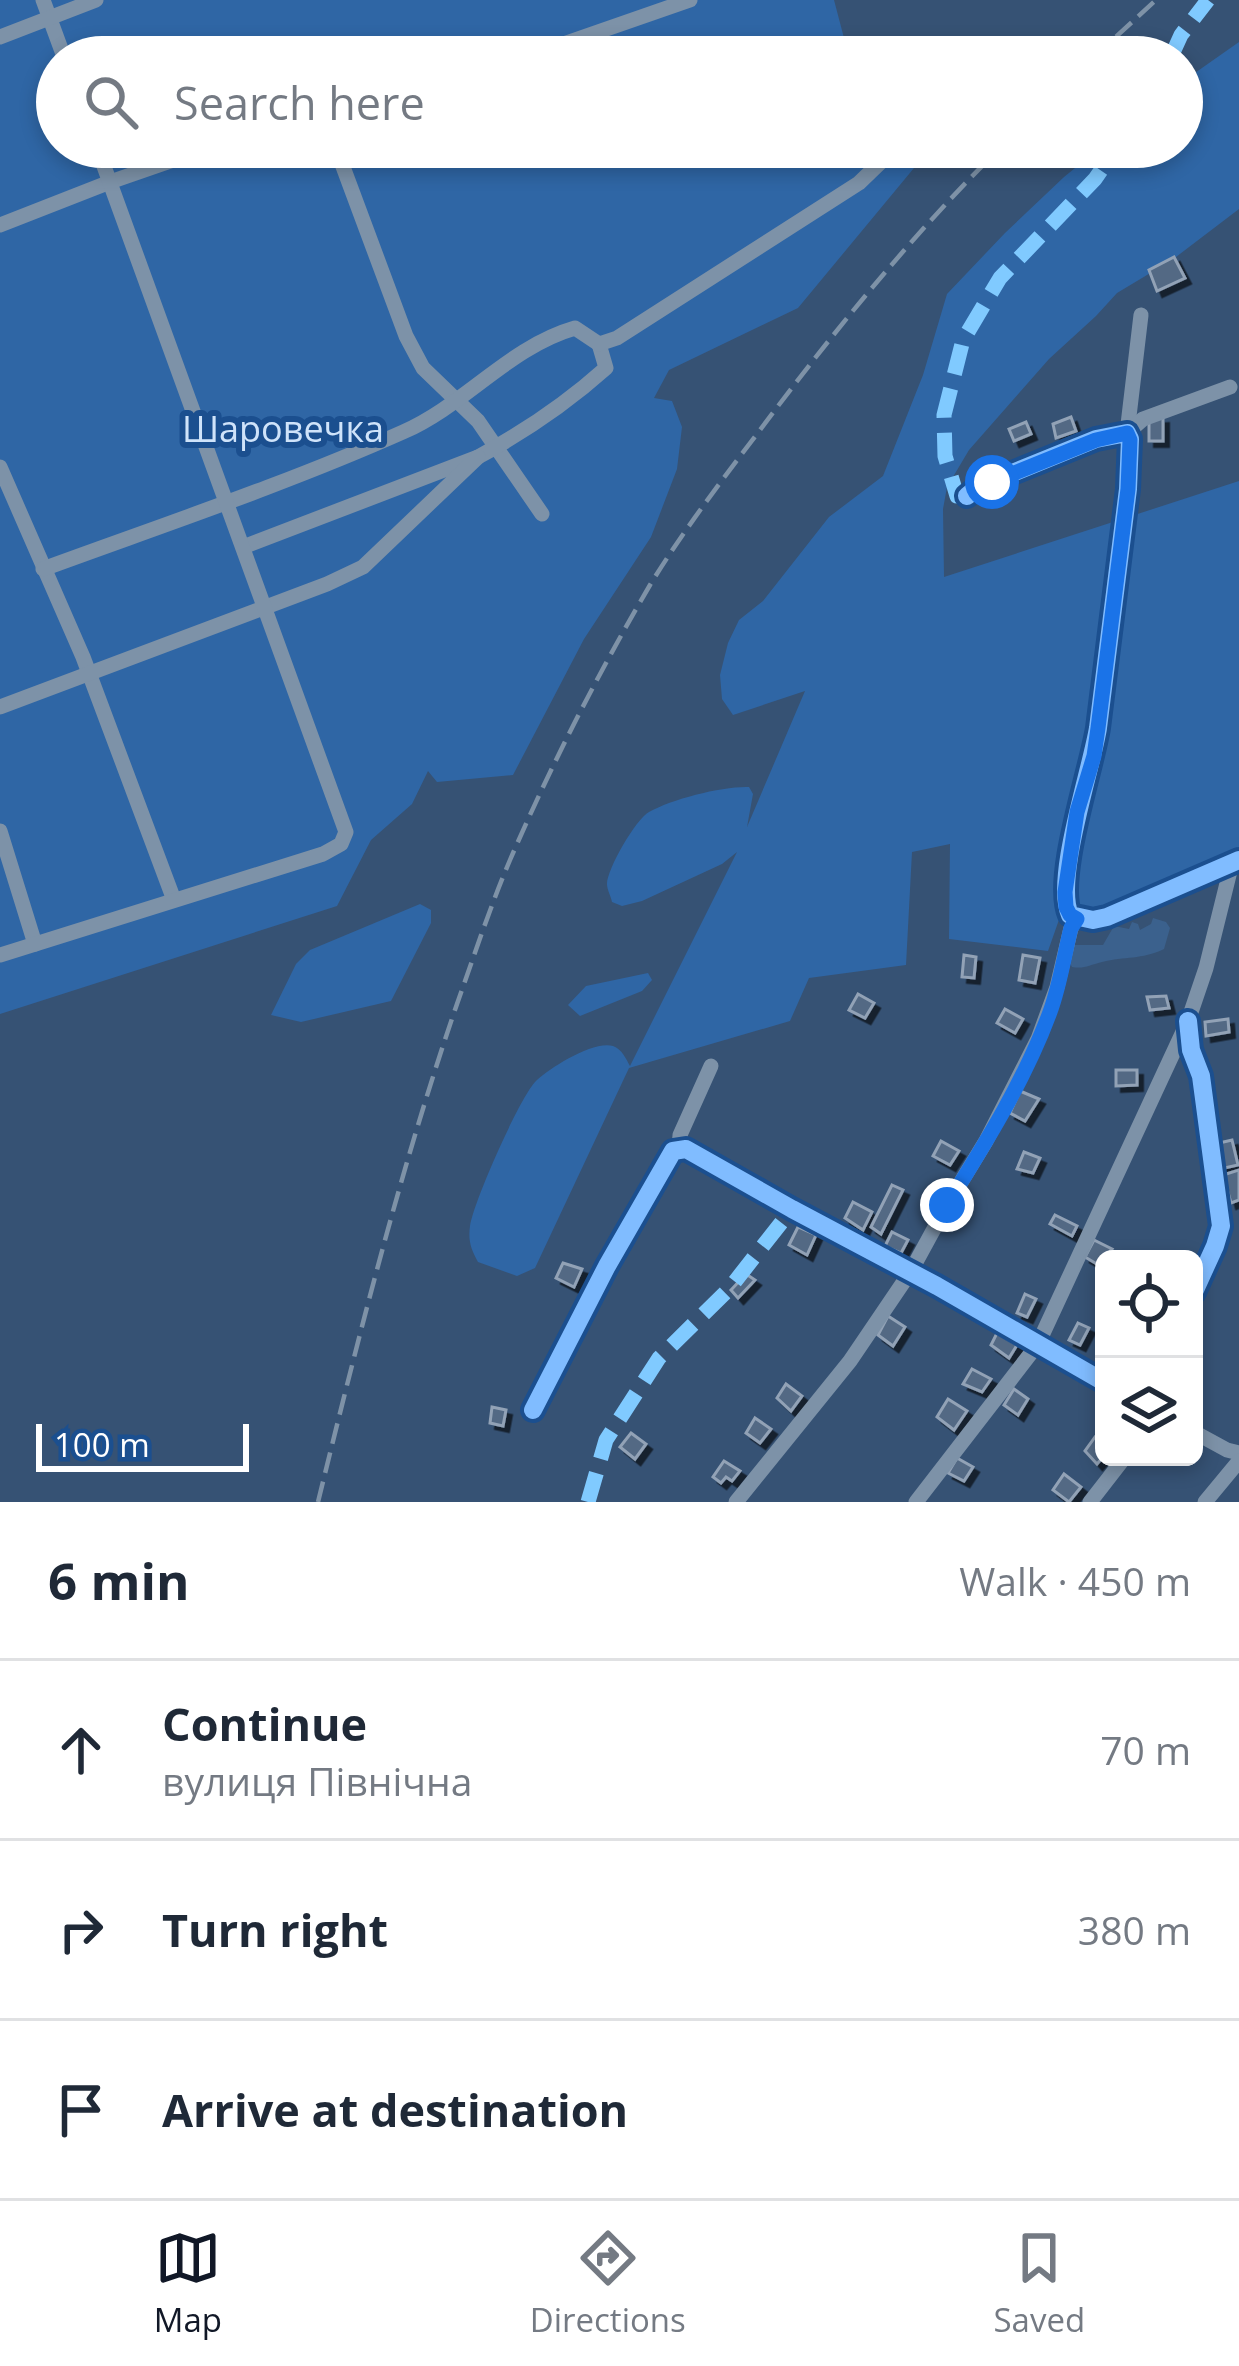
<!DOCTYPE html>
<meta charset="utf-8">
<style>
:root{--surface:#fff;--page:#f2f2f3;--text:#1f2937;--muted:#747a83;--line:#e0e1e3;--accent:#111827}
body{margin:0;font-family:"Open Sans",sans-serif;background:var(--page);color:var(--text)}
.controls{position:absolute;right:36px;bottom:36px;display:grid;overflow:hidden;border-radius:18px;box-shadow:0 6px 18px #0003}
.controls button{width:108px;height:108px;display:grid;place-items:center;padding:0;border:0;border-bottom:3px solid var(--line);background:var(--surface);color:var(--text);font:60px sans-serif}
.scale{position:absolute;left:36px;bottom:30px;width:213px;box-sizing:border-box;padding-left:12px;border:6px solid #fff;border-top:0;font-size:33px;line-height:42px;white-space:nowrap;color:#fff;-webkit-text-stroke:9px #1b4f8f;paint-order:stroke}
.stop{position:absolute;width:36px;height:36px;margin:-27px;border:9px solid #1a73e8;border-radius:50%;background:#fff}
.stop.end{background:#1a73e8;border-color:#fff;box-shadow:0 3px 12px #0008}
.list{margin:0;padding:0;list-style:none}
h2{display:flex;justify-content:space-between;align-items:center;height:156px;margin:0;padding:0 48px;font-size:51px}
h2 small{font-size:39px;font-weight:400;color:var(--muted)}
.list li{display:grid;grid-template-columns:78px 1fr auto;gap:36px;align-items:center;box-sizing:border-box;height:180px;padding:0 48px;border-top:3px solid var(--line)}
.list b{display:block;font-size:45px;white-space:nowrap}
.list p{margin:0;font-size:39px;white-space:nowrap;color:var(--muted)}
.list em{font-size:39px;font-style:normal;color:var(--muted)}
.icon{flex:none;width:66px;height:66px;fill:none;stroke:currentColor;stroke-width:2;stroke-linecap:round;stroke-linejoin:round}
.map{position:relative;flex:none;width:1239px;height:1502px;overflow:hidden}
.search{position:absolute;background:var(--surface);box-shadow:0 6px 18px #0003;left:36px;right:36px;top:36px;height:132px;display:flex;align-items:center;gap:30px;box-sizing:border-box;padding:0 42px;border-radius:66px;color:var(--muted);font-size:45px}
.sheet{height:696px;background:var(--surface)}
nav{display:flex;justify-content:space-around;align-items:center;box-sizing:border-box;height:168px;border-top:3px solid var(--line);background:var(--surface);font-size:33px;color:var(--muted)}
nav a{display:grid;justify-items:center;gap:6px}
nav .on{color:var(--accent)}
.map>svg:first-child{display:block}
</style>
<div class="map">
<svg width="1239" height="1502" viewBox="0 0 1239 1502">
<defs>
<filter id="shadow"><feDropShadow dx="5.5" dy="5.5" stdDeviation="0" flood-color="#0009"/></filter>
</defs>
<rect width="100%" height="100%" fill="#365274"/>
<g fill="#2f66a5">
<path d="M0 0H834L849 57H57V147H897L914 168 798 308 669 370 654 398 672 401 682 427 677 469 651 537 584 639 513 775 437 782 428 771 412 804 371 840 337 906 0 1014Z"/>
<path d="M1239 42V209L1172 260 1117 293 1096 316 1049 359 969 450 947 487 943 509 944 577 1239 481V851L1108 904 1061 914 1048 951 949 939 950 844 912 852 906 965 809 978 790 1021 629 1068 535 1268 517 1276 478 1262C471 1249 468 1241 470 1226 473 1203 521 1094 537 1080 551 1067 594 1040 613 1046 622 1049 626 1059 630 1066L737 852 722 864 642 901 622 906 612 902C611 896 607 890 607 884 607 869 636 819 649 812 672 799 723 786 749 787L753 794 747 827 805 691 733 715 722 699 720 675 728 643 739 620 763 601 829 517 883 476 923 375 947 294 1005 233 1064 177 1101 147H1182V82Z"/>
<path d="M420 904 431 910V923L391 1001 301 1022 271 1015 296 964 310 950Z"/>
<path d="M648 973 652 980 642 991 580 1016 568 1005 586 986Z"/>
</g>
<path fill="#3b618d" d="M1153 918 1166 922 1170 928 1164 949C1141 960 1125 956 1102 962 1089 965 1085 969 1072 967 1067 959 1070 951 1075 945H1103L1114 926 1129 929 1132 922 1138 924 1140 930 1151 924Z"/>
<g fill="#526984" stroke="#92a2b6" stroke-width="3" filter="url(#shadow)">
<path d="M1174 257 1185 278 1157 291 1149 270Z"/>
<path d="M1071 417 1076 431 1056 438 1053 424Z"/>
<path d="M1163 418V441H1149V419Z"/>
<path d="M1026 422 1031 434 1014 441 1009 429Z"/>
<path d="M964 955 976 957 974 978 962 977Z"/>
<path d="M1023 955 1040 958 1035 983 1019 980Z"/>
<path d="M858 994 874 1003 865 1018 849 1010Z"/>
<path d="M1166 996 1169 1008 1150 1010 1147 997Z"/>
<path d="M1005 1009 1023 1019 1015 1033 997 1023Z"/>
<path d="M1228 1019 1229 1032 1206 1036 1205 1022Z"/>
<path d="M1116 1070H1137V1085L1116 1086Z"/>
<path d="M1020 1091 1039 1099 1025 1121 1010 1113Z"/>
<path d="M1232 1140 1238 1165 1220 1169 1215 1144Z"/>
<path d="M941 1141 959 1151 950 1165 933 1156Z"/>
<path d="M1024 1152 1040 1158 1033 1173 1017 1169Z"/>
<path d="M1239 1170V1200L1231 1203 1223 1175Z"/>
<path d="M892 1185 903 1190 881 1234 871 1227Z"/>
<path d="M853 1202 872 1212 863 1230 845 1218Z"/>
<path d="M1055 1215 1077 1226 1072 1236 1050 1224Z"/>
<path d="M798 1227 816 1235 807 1255 789 1245Z"/>
<path d="M892 1232 908 1240 901 1253 885 1246Z"/>
<path d="M1094 1240 1112 1249 1104 1259 1102 1267 1085 1257Z"/>
<path d="M563 1263 582 1269 574 1287 556 1278Z"/>
<path d="M746 1274 755 1280 738 1298 731 1290Z"/>
<path d="M1025 1294 1036 1299 1027 1317 1017 1313Z"/>
<path d="M888 1316 905 1327 893 1346 878 1335Z"/>
<path d="M1078 1323 1089 1328 1080 1345 1069 1340Z"/>
<path d="M997 1333 1017 1345 1009 1358 991 1345Z"/>
<path d="M972 1369 991 1379 982 1392 963 1384Z"/>
<path d="M786 1384 802 1396 791 1411 777 1398Z"/>
<path d="M1014 1389 1028 1399 1018 1415 1004 1405Z"/>
<path d="M948 1399 967 1411 954 1430 937 1417Z"/>
<path d="M492 1407 506 1410 503 1426 490 1423Z"/>
<path d="M755 1418 771 1429 760 1443 746 1433Z"/>
<path d="M631 1433 646 1444 635 1459 620 1447Z"/>
<path d="M1095 1437 1104 1443V1456L1097 1464 1085 1451Z"/>
<path d="M957 1458 973 1467 964 1481 948 1473Z"/>
<path d="M724 1461 740 1471 732 1481 726 1477 721 1483 713 1477Z"/>
<path d="M1064 1474 1081 1487 1069 1502 1053 1490Z"/>
</g>
<g fill="none" stroke-linecap="round" stroke-linejoin="round">
<g stroke="#7d92a8" stroke-width="15">
<path d="M43 0 64 57"/>
<path d="M0 37 96 0"/>
<path d="M526 57 690 0"/>
<path d="M344 147 342 164 406 336 423 368 478 421 542 514"/>
<path d="M0 225 110 182 211 147"/>
<path d="M1127 433 1141 315"/>
<path d="M1127 433 1143 419 1230 387"/>
<path d="M0 467 83 657 174 900"/>
<path d="M967 496 978 487 1096 439 1127 433 1130 439 1128 489 1098 728C1091 771 1054 879 1070 915L1093 920 1107 917 1239 860"/>
<path d="M243 547 478 457C524 432 567 403 606 368L599 344"/>
<path d="M43 569C163 525 286 484 403 432 465 405 509 347 575 328L599 344 617 338 859 183 889 154"/>
<path d="M0 707 327 584 363 567 478 457"/>
<path d="M0 831 35 944"/>
<path d="M0 955 323 854 341 844 346 832 97 147"/>
<path d="M1189 1024 1191 1050 1201 1076 1221 1226 1215 1246 1194 1292"/>
<path d="M679 1148 680 1135 711 1066"/>
<path d="M533 1410 607 1266 673 1151 686 1149 792 1209 937 1286 1104 1382"/>
<path d="M1194 1432 1227 1450 1239 1453"/>
<path d="M736 1502 850 1361 911 1271 947 1205 986 1141 1038 1039 1057 987 1071 928 1077 919"/>
<path d="M916 1502 1038 1344 1188 1021 1206 968 1232 863"/>
<path d="M1090 1502 1125 1457"/>
<path d="M1205 1502 1239 1461"/>
</g>
<g stroke="#7e92a7" stroke-width="4.5" stroke-dasharray="21 9" stroke-linecap="butt">
<path d="M1094 57 1156 0"/>
<path d="M318 1502C359 1335 401 1167 457 1004 474 956 490 907 510 860 551 765 598 674 650 585 683 531 722 480 760 430 834 331 913 234 1001 147"/>
</g>
<g stroke="#80caff" stroke-width="15" stroke-dasharray="30 15" stroke-linecap="butt">
<path d="M1171 57 1181 35 1208 0"/>
<path d="M967 496H957L945 456 944 415 963 340 1000 278 1095 179 1117 147"/>
<path d="M588 1502 606 1440 659 1358 729 1289 792 1209"/>
</g>
<defs>
<g id="cycleway">
<path d="M967 496 978 487 1096 439 1127 433 1130 439 1128 489 1098 728C1091 771 1054 879 1070 915L1093 920 1107 917 1239 860"/>
<path d="M1188 1021 1191 1050 1201 1076 1221 1226 1215 1246 1194 1292"/>
<path d="M533 1410 607 1266 673 1151 686 1149 792 1209 937 1286 1104 1382"/>
</g>
</defs>
<use href="#cycleway" stroke="#1b4f8f" stroke-width="26"/>
<use href="#cycleway" stroke="#80bcff" stroke-width="18"/>
</g>
<g fill="none" stroke-linecap="round" stroke-linejoin="round">
<path stroke="#1a73e8" stroke-width="15" d="M947 1205C985 1144 1025 1080 1050 1012 1060 985 1064 956 1071 928L1077 919 1070 915 1066 907 1065 892 1077 812 1094 756 1098 728 1128 489 1130 440 1127 433 1096 440 992 482"/>
</g>
<g text-anchor="middle" dominant-baseline="central" stroke-width="12" stroke-linejoin="round" paint-order="stroke">
<g font-size="36" fill="#cfe3fa" stroke="#1b4f8f">
<text x="283" y="428">Шаровечка</text>
</g>
</g>
</svg>
<div class="controls">
<button><svg class="icon" aria-label="locate" viewBox="0 0 24 24"><circle cx="12" cy="12" r="6"/><path d="M12 2v4M12 18v4M2 12h4M18 12h4"/></svg></button>
<button><svg class="icon" aria-label="layers" viewBox="0 0 24 24"><path d="M12 4l9 5-9 5-9-5zM3 14l9 5 9-5"/></svg></button>
</div>
<div class="scale">100 m</div>
<div class="stop" style="left:992px;top:482px"></div>
<div class="stop end" style="left:947px;top:1205px"></div>
<div class="search"><svg class="icon" aria-label="search" viewBox="0 0 24 24"><circle cx="10" cy="10" r="6"/><path d="M15 15l6 6"/></svg>Search here</div>
</div>
<section class="sheet">
<h2>6 min<small>Walk · 450 m</small></h2>
<ul class="list">
<li><svg class="icon" aria-label="ahead" viewBox="0 0 24 24"><path d="M12 20V5M6 11l6-6 6 6"/></svg><div><b>Continue</b><p>вулиця Північна</p></div><em>70 m</em></li>
<li><svg class="icon" aria-label="right" viewBox="0 0 24 24"><path d="M7 20v-9h11M14 6l5 5-5 5"/></svg><div><b>Turn right</b></div><em>380 m</em></li>
<li><svg class="icon" aria-label="arrive" viewBox="0 0 24 24"><path d="M6 21V4h12l-3 4 3 4H6"/></svg><div><b>Arrive at destination</b></div></li>
</ul>
</section>
<nav>
<a class="on"><svg class="icon" aria-label="map" viewBox="0 0 24 24"><path d="M3 6l6-2 6 2 6-2v14l-6 2-6-2-6 2zM9 4v14M15 6v14"/></svg>Map</a>
<a><svg class="icon" aria-label="directions" viewBox="0 0 24 24"><path d="M12 3l9 9-9 9-9-9zM9 14v-3h6M13 9l2 2-2 2"/></svg>Directions</a>
<a><svg class="icon" aria-label="saved" viewBox="0 0 24 24"><path d="M7 4h10v16l-5-4-5 4z"/></svg>Saved</a>
</nav>
